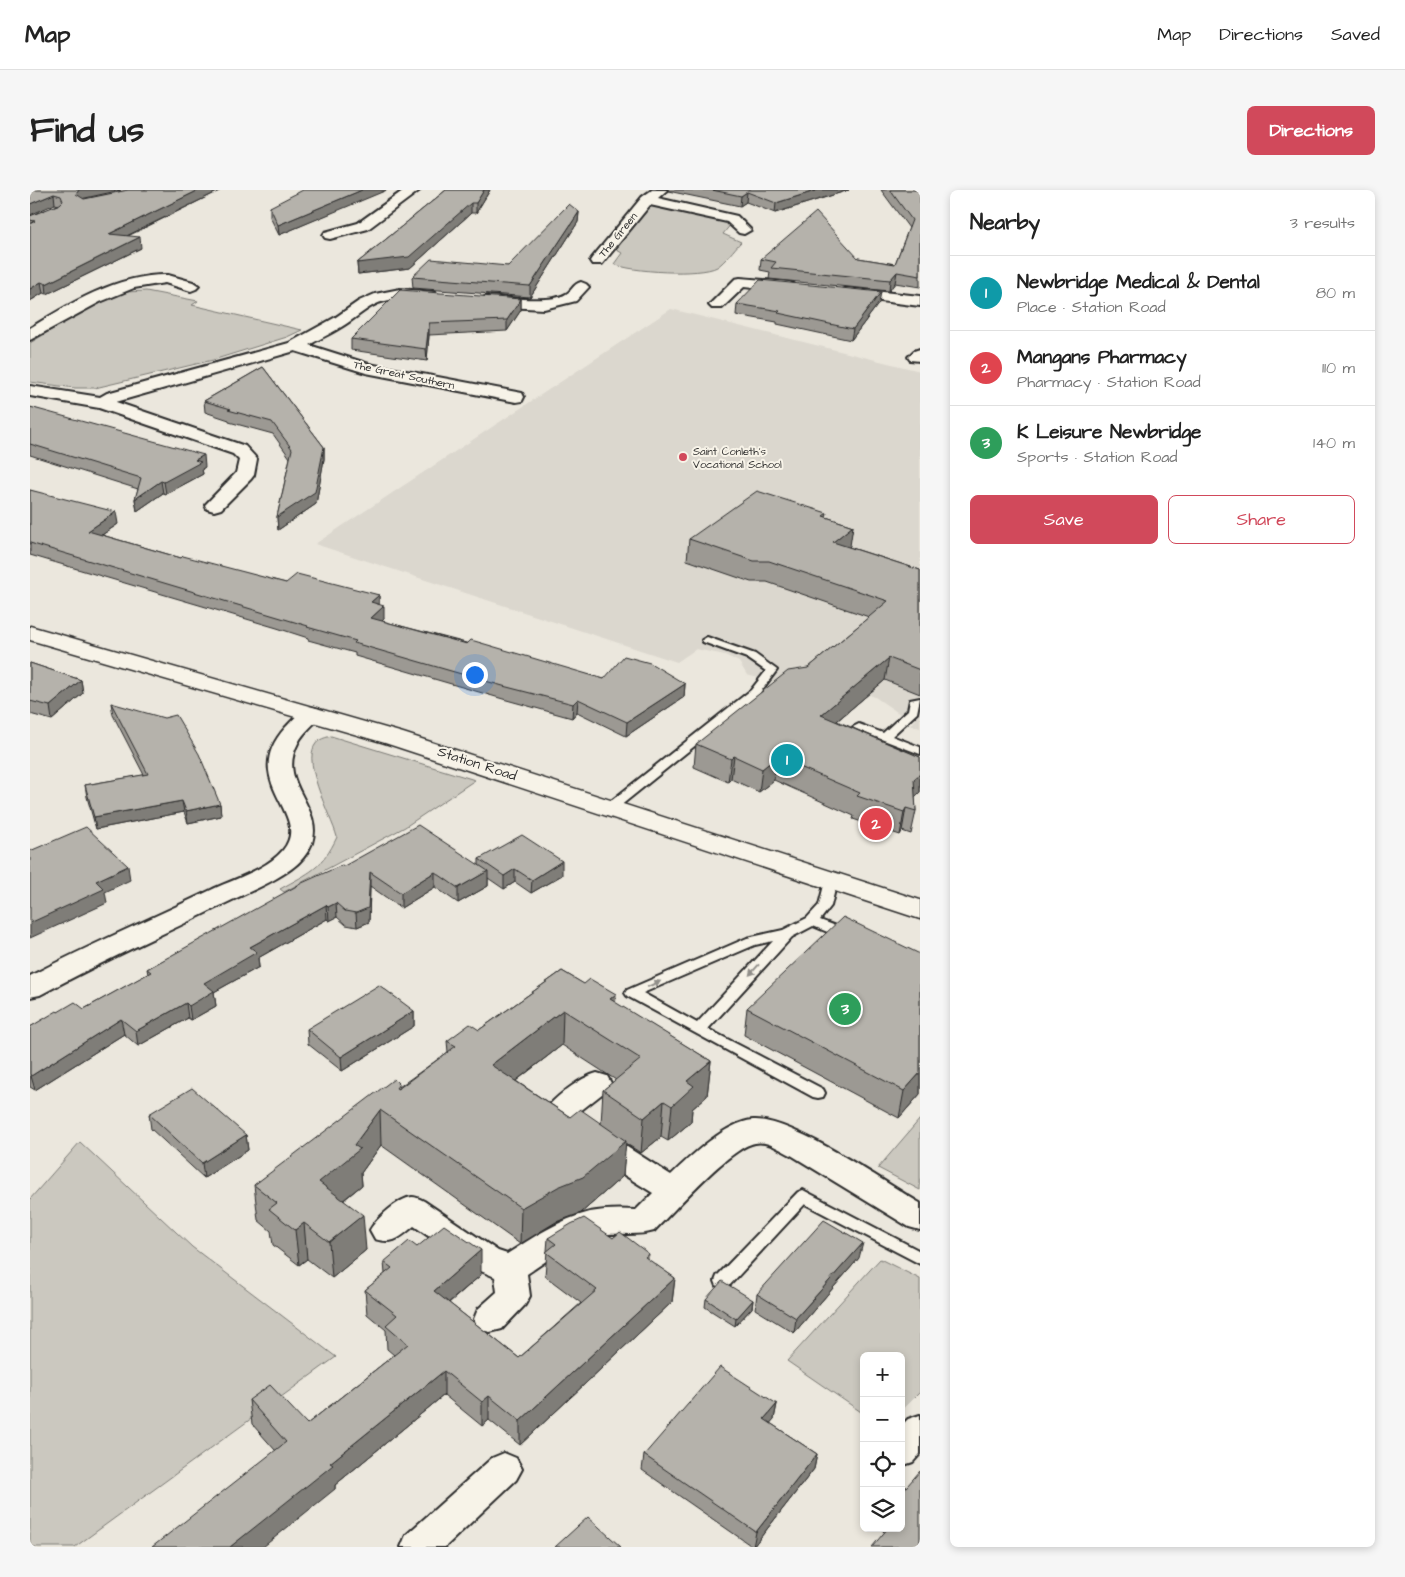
<!DOCTYPE html>
<meta charset="utf-8">
<style>
:root{--surface:#fff;--page:#f6f6f6;--text:#222;--muted:#767676;--line:#e0e0e0;--accent:#d1495b}
body{margin:0;font-family:"Architects Daughter",sans-serif;background:var(--page);color:var(--text)}
.controls{position:absolute;right:15px;bottom:15px;display:grid;overflow:hidden;border-radius:8px;box-shadow:0 2px 8px #0003}
.controls button{width:45px;height:45px;display:grid;place-items:center;padding:0;border:0;border-bottom:1px solid var(--line);background:var(--surface);color:var(--text);font:25px sans-serif}
.you{position:absolute;left:444px;top:484px;width:18px;height:18px;margin:-12px;border:4px solid #fff;border-radius:50%;background:#1a73e8;box-shadow:0 0 0 8px #1a73e833}
.badge{display:grid;place-items:center;width:32px;height:32px;border-radius:50%;background:var(--accent);color:#fff;font-size:16px;font-weight:700}
.pin{position:absolute;translate:-50% -50%;border:2px solid #fff;box-shadow:0 1px 5px #0006}
.list{margin:0;padding:0;list-style:none}
h2{display:flex;justify-content:space-between;align-items:center;height:65px;margin:0;padding:0 20px;font-size:21px}
h2 small{font-size:16px;font-weight:400;color:var(--muted)}
.list li{display:grid;grid-template-columns:32px 1fr auto;gap:15px;align-items:center;box-sizing:border-box;height:75px;padding:0 20px;border-top:1px solid var(--line)}
.list b{display:block;font-size:19px;white-space:nowrap}
.list p{margin:0;font-size:16px;white-space:nowrap;color:var(--muted)}
.list em{font-size:16px;font-style:normal;color:var(--muted)}
.actions{display:flex;gap:10px;padding:15px 20px}
.actions a{flex:1;padding:11px 0;border:1px solid var(--accent);border-radius:8px;text-align:center;font-size:18px;color:var(--accent)}
.actions .main{background:var(--accent);color:#fff}
.icon{flex:none;width:28px;height:28px;fill:none;stroke:currentColor;stroke-width:2;stroke-linecap:round;stroke-linejoin:round}
.map{position:relative;flex:none;width:890px;height:1357px;overflow:hidden;border-radius:8px}
header{display:flex;align-items:center;gap:30px;box-sizing:border-box;height:70px;padding:0 25px;background:var(--surface);border-bottom:1px solid var(--line)}
header strong{font-size:24px}
nav{display:flex;gap:28px;margin-inline-start:auto;font-size:18px}
.intro{display:flex;align-items:center;justify-content:space-between;box-sizing:border-box;height:120px;padding:0 30px}
h1{margin:0;font-size:35px}
.button{padding:12px 22px;border-radius:8px;background:var(--accent);color:#fff;font-size:18px;font-weight:700}
main{display:flex;gap:30px;padding:0 30px}
aside{flex:1;background:var(--surface);border-radius:8px;box-shadow:0 2px 8px #0003}
.map>svg:first-child{display:block}
</style>
<header>
<strong>Map</strong>
<nav><a>Map</a><a>Directions</a><a>Saved</a></nav>
</header>
<div class="intro"><h1>Find us</h1><a class="button">Directions</a></div>
<main>
<div class="map">
<svg width="890" height="1357" viewBox="0 0 890 1357">
<rect width="100%" height="100%" fill="#ebe7dd"/>
<filter id="ink" filterUnits="userSpaceOnUse"><feTurbulence type="fractalNoise" baseFrequency=".02" numOctaves="2"/><feDisplacementMap in="SourceGraphic" scale="10" xChannelSelector="R" yChannelSelector="G"/><feConvolveMatrix kernelMatrix="1 2 1 2 8 2 1 2 1" color-interpolation-filters="sRGB"/></filter>
<g filter="url(#ink)">
<path fill="#dbd7ce" d="M641 119 890 181V538L880 535 885 529 870 524 845 507 824 499 759 496 717 485 709 472 695 465 666 459 647 472 285 354Z"/>
<g fill="#cbc8bf" stroke="#7b7a75">
<path d="M624 15 693 30 701 34 693 44 711 52C704 59 695 72 687 77 671 86 600 82 584 74L592 63 585 59 617 18Z"/>
<path d="M116 101 168 111 162 115 272 140 257 147 183 170 65 198H45L0 192V153L64 114 96 102Z"/>
<path d="M301 546 445 590 375 637 254 702 250 699C280 682 292 679 307 647 302 627 266 564 290 550 293 548 298 547 301 546Z"/>
<path d="M890 929V1000L848 978Z"/>
<path d="M50 952 162 1057 306 1167 45 1357H0V1009Z"/>
<path d="M850 1069 890 1089V1202L871 1221V1166H834V1224L757 1171Z"/>
</g>
<g fill="none" stroke-linecap="round" stroke-linejoin="round">
<defs>
<g id="service">
<path d="M677 447 725 464 747 480 729 504 584 621H576L574 618 576 615 721 500 736 481 717 468 673 452 672 450Z"/>
<path d="M890 508 887 523 862 546 890 557V564L825 539 823 537 829 534 853 543 878 520 880 510Z"/>
<path d="M801 687 807 691 801 716 790 730 822 742 824 745 822 748H812L783 736 762 747 678 839 793 899 795 903 793 907 788 908 783 907 597 806 595 803 597 800 717 748 753 740 777 728 789 715 795 691ZM743 751 667 833 613 803 725 755Z"/>
<path d="M773 1000 890 1061V1074L775 1014 699 1096 693 1097 687 1096 685 1091 687 1086 768 1002Z"/>
</g>
<g id="minor">
<path d="M374 0H390L338 39 300 49 295 48 293 45 295 42 328 33Z"/>
<path d="M622 0H637L628 8 707 26 721 40 714 44 709 43 697 32 620 15 572 74H562L560 71 562 68 612 7Z"/>
<path d="M138 85 163 92 169 96 166 99 161 101 135 93 104 98 70 112 0 150V138C40 113 89 84 138 85Z"/>
<path d="M710 88 759 92 764 94 767 97 764 100 759 102 714 97 692 118H682L679 115 705 89Z"/>
<path d="M551 92 556 94 559 97 546 111 514 119 457 116 452 114 449 111 452 108 457 106C476 107 521 114 536 104 542 101 543 94 551 92Z"/>
<path d="M816 98 890 106V116L811 106 808 103 811 100Z"/>
<path d="M370 99 405 102 408 105 405 108C389 112 372 107 355 111 340 114 329 126 316 134 304 142 291 148 279 155L339 174 492 203 494 207 492 211 486 212 336 183 265 161 86 212 215 256 227 269 224 285 221 289 191 319 184 321 177 319 175 315 206 283 209 270 203 264 69 218 0 206V196L70 207 77 203 259 153 306 127 329 111 345 104Z"/>
<path d="M890 159V171L880 170 878 167 884 161Z"/>
<path d="M281 517 289 519 292 524C285 534 273 542 268 553 246 594 294 615 282 653 278 663 270 673 261 679 240 694 216 703 194 714 132 745 70 772 10 805L0 807V786C59 755 121 729 181 700 204 689 236 680 253 660 283 624 207 592 255 538 263 530 270 520 281 517Z"/>
<path d="M567 883 577 886 581 893 577 900 549 922 597 957 641 985C660 967 696 932 723 930 761 927 854 992 890 1013V1040L879 1037 761 965C751 960 737 950 725 953 700 957 644 1021 624 1041 605 1047 585 1041 565 1046 542 1051 517 1071 497 1084L500 1106 495 1115 472 1139 460 1142 448 1139 444 1129 448 1119 467 1102 465 1087 446 1079 384 1036C370 1047 364 1055 345 1049L340 1040C346 1029 369 1008 382 1007 386 1007 390 1009 394 1011L468 1061 477 1064C502 1048 530 1029 560 1022 575 1019 591 1019 606 1020L623 1003 575 973 519 930 514 922C523 908 551 887 567 883Z"/>
<path d="M890 1225V1264L883 1272 871 1276V1236L878 1229Z"/>
<path d="M474 1263 486 1268 492 1279 486 1290 415 1357H371L376 1345 462 1268Z"/>
</g>
<path id="secondary" d="M0 436 373 543 890 710V729L355 553 0 450Z"/>
</defs>
<use href="#service" stroke="#2b2b2b" stroke-width="4"/>
<use href="#minor" stroke="#2b2b2b" stroke-width="4"/>
<use href="#secondary" stroke="#2b2b2b" stroke-width="3"/>
<use href="#service" fill="#f7f3e8" fill-rule="evenodd"/>
<use href="#minor" fill="#f7f3e8" fill-rule="evenodd"/>
<use href="#secondary" fill="#f7f3e8" fill-rule="evenodd"/>
</g>
<g fill="#9c9993" stroke="#2b2b2b" fill-rule="evenodd">
<path d="M0 0 54 9 98 0H191L98 46 111 58 17 104 13 103 0 111V26L29 15 25 14Z"/>
<path d="M416 0H460L446 23H441L380 78 328 84 327 73Z"/>
<path d="M638 0H819L745 23 716 12 710 16 638 1Z"/>
<path d="M851 0H889L890 1V97L865 93 859 101 739 89 740 82 730 80 731 69 828 68 865 74 879 38Z"/>
<path d="M240 17 303 22 249 45 240 27Z"/>
<path d="M549 22 548 32 500 107 383 98 382 87 478 76Z"/>
<path d="M491 109V120L477 141 399 145 397 171 321 160V149Z"/>
<path d="M849 113 821 150 747 134V132L706 125 707 114Z"/>
<path d="M233 177 294 257V269L286 314 248 340 247 327 260 268 243 244 199 232V230L175 222 174 211Z"/>
<path d="M0 217 175 277 172 279 173 284 136 304 133 303 107 321 105 309 108 299 0 265Z"/>
<path d="M0 300 88 334 72 345 151 368 256 393 349 405V415L354 429 352 431 574 489 655 494 654 507 596 546 547 522 542 528 473 509 325 466V463L278 450V448L247 438 0 365Z"/>
<path d="M797 323 796 327 823 336 819 357 890 380V504L855 490 807 531 890 567V602L885 607 886 621 881 644 872 641 870 645 823 629 824 626 744 590 729 602 701 589 698 592 664 577 666 554 778 478 839 427 737 392H721L657 370 659 349Z"/>
<path d="M0 473 51 490 53 503 22 530 0 524Z"/>
<path d="M81 513 190 614 191 626 158 633 154 622 66 639 57 607 55 595 114 585 83 525Z"/>
<path d="M449 669 532 685 501 703 485 692 474 699 458 688V696L428 713 405 697 371 718 340 696 339 732 327 737 316 735 307 727 299 731 297 729 228 768 229 777 184 802 186 816 161 830 158 828 108 856 94 844 5 900 0 897V837L28 822 54 819 118 784 117 779 314 676H449Z"/>
<path d="M890 764V904L869 928 714 845 717 818Z"/>
<path d="M532 781 681 871 677 906 662 919 661 932 638 951 631 947 611 963 595 953 593 986 551 1023 526 1032 490 1054 351 955 331 983 332 995 314 1010 336 1060 302 1088 277 1069 269 1075 243 1055 241 1041 228 1030 224 995 369 894V897L418 862 417 851 449 840ZM532 855 586 890 573 900 571 934 540 927 486 891Z"/>
<path d="M384 821V836L312 881 278 854 277 839Z"/>
<path d="M119 924 216 945 218 960 174 988 121 939Z"/>
<path d="M518 1048H583L619 1064 618 1070 645 1088 642 1112 490 1255 459 1230 452 1236 414 1205 305 1295V1299L245 1260 222 1234 219 1210 277 1234 364 1165 357 1159 356 1140 337 1124 335 1100 355 1084 354 1072 387 1057 451 1085 419 1113 489 1168 551 1113 515 1086Z"/>
<path d="M829 1068 764 1143 725 1119 727 1104Z"/>
<path d="M676 1109 723 1110 722 1118 705 1136 675 1117Z"/>
<path d="M747 1214 744 1229 740 1233 787 1264 784 1279 723 1357 612 1280 614 1265Z"/>
<path d="M850 1338H871L890 1357 855 1343Z"/>
</g>
<g fill="#7f7d78" stroke="#2b2b2b">
<path d="M49 0H91L51 9 46 4Z"/>
<path d="M169 0H191L80 54 79 44Z"/>
<path d="M332 0H357L249 45 248 35Z"/>
<path d="M454 0H460L446 23V13Z"/>
<path d="M788 0H819L745 23 746 13Z"/>
<path d="M717 2 716 12 710 16 711 6Z"/>
<path d="M24 4 25 14 0 25V14Z"/>
<path d="M441 13V23L380 78 328 84 327 73Z"/>
<path d="M549 22 548 32 500 107V96Z"/>
<path d="M110 47 111 58 17 104 16 94Z"/>
<path d="M867 82 865 93 859 101 860 90Z"/>
<path d="M11 92 13 103 0 111V99Z"/>
<path d="M851 102 849 113 821 150 823 139Z"/>
<path d="M491 109V120L477 141V130Z"/>
<path d="M399 133V145L397 171 396 159Z"/>
<path d="M294 257V269L286 314 248 340 247 327Z"/>
<path d="M174 265 175 277 172 279 173 284 136 304 134 292 165 270Z"/>
<path d="M131 291 133 303 107 321 105 309Z"/>
<path d="M86 322 88 334 60 353 58 341Z"/>
<path d="M823 336 820 356 800 373 803 352Z"/>
<path d="M349 405V418L341 412Z"/>
<path d="M354 416V429L342 441 341 428Z"/>
<path d="M859 468 855 490 788 547 791 525Z"/>
<path d="M51 490 53 503 22 530 20 516Z"/>
<path d="M655 494 654 507 596 546 597 532Z"/>
<path d="M548 509 547 522 542 528 543 514Z"/>
<path d="M704 566 701 589 698 592 701 569Z"/>
<path d="M747 567 744 590 729 602 732 579Z"/>
<path d="M890 584V602L880 612 884 589Z"/>
<path d="M152 611 154 622 66 639 64 627Z"/>
<path d="M190 614 191 626 158 633 156 621Z"/>
<path d="M876 618 872 641 870 645 874 622Z"/>
<path d="M532 671V685L501 703 502 690Z"/>
<path d="M98 676 100 690 75 702 77 713 0 748V733L66 691Z"/>
<path d="M485 679V692L474 699V686Z"/>
<path d="M458 681V696L428 713V698Z"/>
<path d="M340 682V696L339 732 327 737 326 723Z"/>
<path d="M405 682V697L371 718V703Z"/>
<path d="M306 713 307 727 299 731 298 717Z"/>
<path d="M296 715 297 729 228 768 229 777 184 802 186 816 161 830 159 816 174 793 220 757Z"/>
<path d="M586 804 584 839 580 809Z"/>
<path d="M156 813 158 828 108 856 106 841Z"/>
<path d="M533 820 532 855 461 910V875Z"/>
<path d="M384 821V836L312 881 311 867Z"/>
<path d="M91 829 94 844 5 900 1 886Z"/>
<path d="M681 871 677 906 662 919 661 932 638 951 642 916 657 891Z"/>
<path d="M890 883V904L869 928 874 901Z"/>
<path d="M634 911 631 947 611 963 614 928Z"/>
<path d="M350 920 351 955 331 983 332 995 292 1027 289 992 324 955Z"/>
<path d="M216 945 218 960 174 988 172 973Z"/>
<path d="M596 951 593 986 551 1023 526 1032 490 1054 491 1018Z"/>
<path d="M333 1025 336 1060 302 1088 299 1052Z"/>
<path d="M274 1033 277 1069 269 1075 265 1040Z"/>
<path d="M833 1053 829 1068 764 1143 766 1128Z"/>
<path d="M451 1060V1085L404 1125V1101Z"/>
<path d="M645 1088 642 1112 490 1255V1231Z"/>
<path d="M723 1110 722 1118 705 1136 706 1129Z"/>
<path d="M414 1181V1205L305 1295V1299L233 1357H200L300 1273Z"/>
<path d="M459 1206V1230L452 1236V1212Z"/>
<path d="M747 1214 744 1229 731 1244 734 1229Z"/>
<path d="M787 1264 784 1279 723 1357 726 1342Z"/>
</g>
<g fill="#b5b2ab" stroke="#2b2b2b">
<path d="M0 0H49L46 4 54 9 98 0H169L79 44 110 47 16 94 11 92 0 99V34L5 31 0 30V26L30 14 33 11 31 6 24 4 0 14Z"/>
<path d="M273 0H332L248 35 240 17Z"/>
<path d="M416 0H454L446 13H441L379 67 327 73Z"/>
<path d="M682 0H788L746 13 717 2 711 6Z"/>
<path d="M860 0H889L890 1V86L867 82 860 90 741 78 746 72 731 69 786 22 828 68 865 74 882 30Z"/>
<path d="M539 14 549 22 500 96 382 87 401 69 478 76Z"/>
<path d="M730 90 851 102 823 139 748 123 750 121 707 114Z"/>
<path d="M370 100 491 109 477 130 399 133 396 159 321 149Z"/>
<path d="M233 177 294 257 285 302 247 327 262 259 242 232 198 220 201 219 174 211Z"/>
<path d="M0 217 174 265 165 270 171 272 134 292 131 291 105 309 111 288 0 254Z"/>
<path d="M0 300 86 322 58 341 151 368 153 366 256 393 267 384 349 405 341 412 354 416 341 428 437 454 441 450 574 489 594 466 620 473 655 494 597 532 548 509 543 514 473 496 324 453 326 451 277 437 278 436 0 353Z"/>
<path d="M727 301 797 323 793 326 823 336 803 352 890 380V480L859 468 791 525 890 567V584L884 589 886 621 876 618 874 622 827 606 830 603 747 567 732 579 704 566 701 569 666 554 758 481 778 478 858 411 739 371H724L659 349Z"/>
<path d="M0 473 51 490 20 516 0 511Z"/>
<path d="M81 513 134 528 146 525 169 564 190 614 156 621 152 611 64 627 55 595 118 584Z"/>
<path d="M388 635 458 681 428 698 405 682 371 703 340 682 338 718 326 723 315 721 306 713 298 717 296 715 220 757 227 762 174 793 184 801 159 816 156 813 106 841 91 829 1 886 0 884V837L27 821 28 822 45 812 54 819 121 782 117 779 272 693 312 675 314 676Z"/>
<path d="M56 637 98 676 66 691 74 699 0 733V661Z"/>
<path d="M492 645 532 671 502 690 485 679 474 686 449 669Z"/>
<path d="M813 727 890 764V883L874 901 717 818Z"/>
<path d="M532 781 554 794 560 789 586 804 580 809 681 871 657 891 664 896 642 916 634 911 614 928 573 900 611 869 533 820 461 875 540 927 550 919 596 951 553 987 528 997 491 1018 350 920 324 955 330 959 289 992 333 1025 299 1052 274 1033 265 1040 239 1019 247 1013 224 995 364 889 369 894 366 898 368 899 426 856 417 851 440 834 449 840Z"/>
<path d="M349 795 384 821 311 867 277 839Z"/>
<path d="M162 898 216 945 172 973 119 924Z"/>
<path d="M554 1028 583 1048 590 1042 619 1064 615 1067 645 1088 490 1231 459 1206 452 1212 414 1181 300 1273 303 1275 200 1357H122L256 1252 219 1210 240 1195 277 1234 378 1154 356 1135 367 1125 335 1100 362 1078 354 1072 379 1051 387 1057 414 1035 451 1060 404 1101 489 1168 567 1100 516 1062 526 1054 518 1048 541 1034Z"/>
<path d="M794 1030 833 1053 766 1128 727 1104Z"/>
<path d="M692 1091 723 1110 706 1129 676 1109Z"/>
<path d="M690 1177 747 1214 734 1229 787 1264 726 1342 614 1265Z"/>
<path d="M890 1281V1357H842L858 1338H871V1303Z"/>
<path d="M558 1327 591 1357H525Z"/>
</g>
<defs><path id="oneway-solid" d="M-6-.8H1V-3.2L6.5 0L1 3.2V.8H-6Z" transform="scale(1.25)"/></defs>
<g fill="#918f8a">
<use href="#oneway-solid" transform="translate(724 780) rotate(132)"/>
<use href="#oneway-solid" transform="translate(624 794) rotate(-24)"/>
</g>
</g>
<circle fill="#d1495b" stroke="#f7f3e8" stroke-width="2" cx="653" cy="267" r="5"/>
<g text-anchor="middle" dominant-baseline="central" stroke-width="4" stroke-linejoin="round" paint-order="stroke">
<g font-size="11" fill="#2b2b2b" stroke="#f7f3e8">
<text transform="translate(588 45) rotate(-51)">The Green</text>
<text transform="translate(374 185) rotate(12)">The Great Southern</text>
</g>
<g font-size="11" fill="#2b2b2b" stroke="#f7f3e8" text-anchor="start">
<text x="663" y="261">Saint Conleth's<tspan x="663" dy="13">Vocational School</tspan></text>
</g>
<g font-size="14" fill="#2b2b2b" stroke="#f7f3e8">
<text transform="translate(447 574) rotate(18)">Station Road</text>
</g>
</g>
</svg>
<div class="controls">
<button>+</button>
<button>−</button>
<button><svg class="icon" aria-label="locate" viewBox="0 0 24 24"><circle cx="12" cy="12" r="6"/><path d="M12 2v4M12 18v4M2 12h4M18 12h4"/></svg></button>
<button><svg class="icon" aria-label="layers" viewBox="0 0 24 24"><path d="M12 4l9 5-9 5-9-5zM3 14l9 5 9-5"/></svg></button>
</div>
<div class="you"></div>
<div class="pin badge" style="left:757px;top:570px;background:#0f9aa8">1</div>
<div class="pin badge" style="left:846px;top:634px;background:#e0444e">2</div>
<div class="pin badge" style="left:815px;top:819px;background:#2e9e5b">3</div>
</div>
<aside>
<h2>Nearby<small>3 results</small></h2>
<ul class="list">
<li><span class="badge" style="background:#0f9aa8">1</span><div><b>Newbridge Medical &amp; Dental</b><p>Place · Station Road</p></div><em>80 m</em></li>
<li><span class="badge" style="background:#e0444e">2</span><div><b>Mangans Pharmacy</b><p>Pharmacy · Station Road</p></div><em>110 m</em></li>
<li><span class="badge" style="background:#2e9e5b">3</span><div><b>K Leisure Newbridge</b><p>Sports · Station Road</p></div><em>140 m</em></li>
</ul>
<div class="actions"><a class="main">Save</a><a>Share</a></div>
</aside>
</main>
